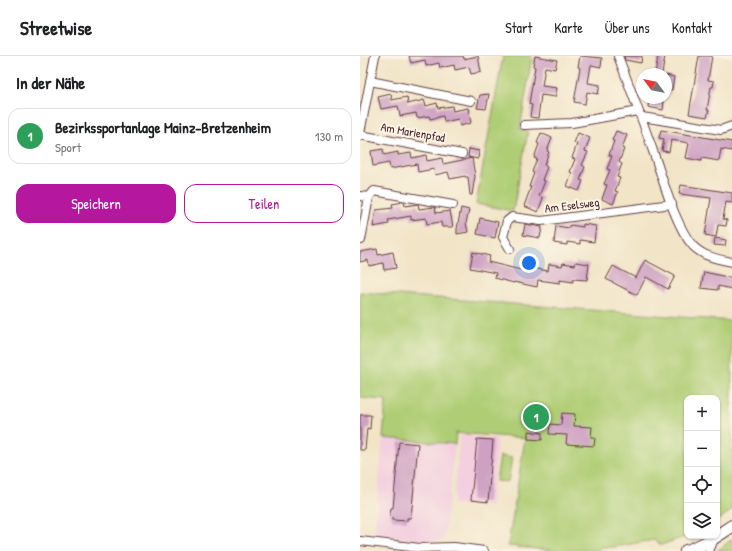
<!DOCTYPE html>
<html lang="de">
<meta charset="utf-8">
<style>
:root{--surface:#fff;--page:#f2f2f2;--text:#202124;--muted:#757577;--line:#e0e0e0;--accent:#b5179e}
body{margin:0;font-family:"Patrick Hand",sans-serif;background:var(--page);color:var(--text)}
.controls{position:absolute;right:12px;bottom:12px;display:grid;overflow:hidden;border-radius:8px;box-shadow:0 1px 3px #0004}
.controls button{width:36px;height:36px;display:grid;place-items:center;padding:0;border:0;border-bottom:1px solid var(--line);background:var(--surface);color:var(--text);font:20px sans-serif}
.compass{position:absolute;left:276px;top:12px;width:36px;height:36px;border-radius:50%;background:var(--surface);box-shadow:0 1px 3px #0004;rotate:302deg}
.you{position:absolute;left:169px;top:207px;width:14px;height:14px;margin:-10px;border:3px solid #fff;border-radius:50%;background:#1a73e8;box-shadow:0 0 0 6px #1a73e833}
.badge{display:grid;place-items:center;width:26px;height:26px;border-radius:50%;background:var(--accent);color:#fff;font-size:13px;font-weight:700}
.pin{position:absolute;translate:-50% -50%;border:2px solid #fff;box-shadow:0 1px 4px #0006}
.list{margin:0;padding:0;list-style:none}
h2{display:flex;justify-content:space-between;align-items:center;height:52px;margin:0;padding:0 16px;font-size:17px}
h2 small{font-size:13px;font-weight:400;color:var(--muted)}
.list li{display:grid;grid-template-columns:26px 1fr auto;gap:12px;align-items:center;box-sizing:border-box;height:56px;margin:0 8px 8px;padding:0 8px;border:1px solid var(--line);border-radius:12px}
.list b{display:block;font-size:15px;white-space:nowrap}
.list p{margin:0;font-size:13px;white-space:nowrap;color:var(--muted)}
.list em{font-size:13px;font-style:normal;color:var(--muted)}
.actions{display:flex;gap:8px;padding:12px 16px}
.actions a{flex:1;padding:9px 0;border:1px solid var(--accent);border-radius:12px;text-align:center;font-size:14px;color:var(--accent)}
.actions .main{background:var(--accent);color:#fff}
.icon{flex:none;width:22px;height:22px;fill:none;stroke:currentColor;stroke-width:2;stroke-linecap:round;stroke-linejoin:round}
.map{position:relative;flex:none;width:372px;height:495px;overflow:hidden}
header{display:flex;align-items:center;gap:24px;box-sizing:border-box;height:56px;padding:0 20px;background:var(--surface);border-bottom:1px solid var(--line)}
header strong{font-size:19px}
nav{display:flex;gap:22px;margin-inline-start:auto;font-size:14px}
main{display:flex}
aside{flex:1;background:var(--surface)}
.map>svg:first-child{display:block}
</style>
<header>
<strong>Streetwise</strong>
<nav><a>Start</a><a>Karte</a><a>Über uns</a><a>Kontakt</a></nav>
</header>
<main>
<aside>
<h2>In der Nähe<small></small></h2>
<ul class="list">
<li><span class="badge" style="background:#2e9e5b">1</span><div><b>Bezirkssportanlage Mainz-Bretzenheim</b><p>Sport</p></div><em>130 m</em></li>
</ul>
<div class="actions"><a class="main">Speichern</a><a>Teilen</a></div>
</aside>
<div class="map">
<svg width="372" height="495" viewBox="0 0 372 495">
<rect width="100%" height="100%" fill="#fcf5e5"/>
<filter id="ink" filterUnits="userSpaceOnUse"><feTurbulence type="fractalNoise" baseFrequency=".025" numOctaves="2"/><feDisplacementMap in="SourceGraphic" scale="8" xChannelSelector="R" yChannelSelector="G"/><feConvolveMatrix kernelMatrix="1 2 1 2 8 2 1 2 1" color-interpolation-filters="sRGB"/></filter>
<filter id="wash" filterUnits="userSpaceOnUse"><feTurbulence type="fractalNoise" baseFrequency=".012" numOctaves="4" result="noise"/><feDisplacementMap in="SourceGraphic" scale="16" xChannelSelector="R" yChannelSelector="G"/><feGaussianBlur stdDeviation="0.9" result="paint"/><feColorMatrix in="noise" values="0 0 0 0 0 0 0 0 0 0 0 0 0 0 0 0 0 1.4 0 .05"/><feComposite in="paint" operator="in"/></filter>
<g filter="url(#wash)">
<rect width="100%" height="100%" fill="#f1e4c7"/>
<g fill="#f3cfdf">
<path d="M100 379 137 383 131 451 93 448Z"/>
<path d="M23 382 95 388 84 484 69 485 14 480Z"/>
</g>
<g fill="#afcd74" stroke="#7c7650">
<path d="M143 0H172L160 73 168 75 153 155 116 148Z"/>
<path d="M0 236 372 265V454L357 465V342H327V480L301 489 294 484 253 491H242L239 495H198L148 490 165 382 96 377 95 388 23 382 26 344 0 342Z"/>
<path d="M140 400 152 402 148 426 136 425Z"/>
<path d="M372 483V495H357Z"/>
</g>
<g id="blocks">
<g fill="#cea1c3">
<path d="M49 0H103L104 3 118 0 121 16 111 18 109 11 95 14 94 9 80 12 79 7 66 10 65 4 51 7Z"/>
<path d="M175 0 197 4 195 13 185 11 182 30 197 32 195 41 181 39 178 62 170 61 172 49 169 48 175 11 173 10Z"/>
<path d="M220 0 242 2 241 11 231 9 228 27 240 29 238 38 227 36 225 48 214 46 220 12 218 11Z"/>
<path d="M264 0H282L281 7 265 4Z"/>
<path d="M298 0H305L302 18H295Z"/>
<path d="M339 0H352L348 24 354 25 353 31H351L347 54H349L347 61 329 58Z"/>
<path d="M306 19 314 21 312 34 306 33Z"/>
<path d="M31 38 32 44 47 41 48 48 64 44 66 50 77 47 78 52 92 50 93 55 108 52 111 67 100 70 98 63 84 66 83 60 70 63 69 60 57 62 56 57 40 60 38 50 21 53 18 41Z"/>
<path d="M129 38 126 53 117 52 120 39Z"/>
<path d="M289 44 304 46 303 54 288 51Z"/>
<path d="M301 74 372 86V95L361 93 359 105 342 102 341 105 326 102 329 87 311 84 309 96 302 95 304 83 299 82Z"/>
<path d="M256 75 267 79 262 92 264 93 259 106 262 108 257 121 260 122 255 135 258 136 253 148 242 143 247 129 244 128 250 114 247 113 252 100 249 99 254 85 252 84Z"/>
<path d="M181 77 192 82 187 95 189 96 184 109 187 111 182 124 185 125 179 140 183 142 178 156 164 150 171 131H169L174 117 172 116 177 103 174 102 179 88 177 87Z"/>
<path d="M218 77 230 82 225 95 228 96 222 109 225 111 220 124 223 125 219 135 207 130 212 117 210 116 215 103 212 102 217 88 214 87Z"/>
<path d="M23 93 24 99 38 96V99L51 97 52 102 66 99 67 105 82 102 83 108 112 102 115 120 112 139H110L108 121H105V120L90 123 88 116 75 119 74 113 58 116 57 108 30 113 29 107 13 110 11 95Z"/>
<path d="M109 93 119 95 118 103 108 101Z"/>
<path d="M321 129 372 137V147L366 146 363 163 367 164 366 170 358 169 356 181 345 179 351 142 319 138Z"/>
<path d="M44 146 45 150 58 148 59 153 75 151 76 157 90 155 93 171H82L81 166 67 168 66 162 51 164V160L28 164 29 168 13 171 16 154 33 152 32 148Z"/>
<path d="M101 152 109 154 106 167 108 176 97 178V173Z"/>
<path d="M120 162 138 166 135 182 117 178Z"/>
<path d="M165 168 182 171 180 182 163 179Z"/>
<path d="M223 168 236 170 234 186 220 184V188L207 186V189L194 187 196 170 209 172 210 169 223 171Z"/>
<path d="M355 182 366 184 365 190 354 189Z"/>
<path d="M17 193 18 199 33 196 36 212 24 214 23 207 9 210 8 204 0 206V196Z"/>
<path d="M113 196 130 200 128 206 165 215 166 211 188 215 189 208 202 210 203 207 215 209 216 206 229 208 227 224 213 223V226L200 224V227L178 224 177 231 154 226V227L135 222 136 217 110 212Z"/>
<path d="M285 204 315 220 308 233 286 221 277 239 246 223 253 210 276 222Z"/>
<path d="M344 216 372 222V233L358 230V234L341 232Z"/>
<path d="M202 357 215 358 214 370 232 371 231 381 235 382 234 390 206 388 207 379 189 378 190 368 201 369Z"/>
<path d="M0 359H11L10 373 7 372 5 394H0Z"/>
<path d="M168 375 182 377V384L168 383Z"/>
<path d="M117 383 133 384 128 446 111 444Z"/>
<path d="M39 386 58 388 51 462H47V465L32 464V461L30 460 31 452H33Z"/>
</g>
</g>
</g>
<g filter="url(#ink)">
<use href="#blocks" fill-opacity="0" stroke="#633d42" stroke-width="1"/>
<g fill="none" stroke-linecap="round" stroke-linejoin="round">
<defs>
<g id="street">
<path d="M258 0C270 32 282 63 293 95 302 120 315 170 333 190 344 201 358 203 372 206"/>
<path d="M10 25 111 45"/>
<path d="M282 61 361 74 372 70"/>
<path d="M164 69 212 67 278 55"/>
<path d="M0 77 15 0"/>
<path d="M0 79 102 98"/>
<path d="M0 140 9 141 1 184H0"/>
<path d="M9 141 14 135 93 149"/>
<path d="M150 193 143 181 147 165 152 161 181 165 189 164 312 148"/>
<path d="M0 485 60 492 94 491 124 495"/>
<path d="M349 495 355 481"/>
</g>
<path id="secondary" d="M326 495C343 490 357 480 372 470"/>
</defs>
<use href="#street" stroke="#633d42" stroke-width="10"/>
<use href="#secondary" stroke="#633d42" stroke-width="14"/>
<use href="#street" stroke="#fff" stroke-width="8"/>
<use href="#secondary" stroke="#fff" stroke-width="12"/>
</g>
</g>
<g text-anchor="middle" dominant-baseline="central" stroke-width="4" stroke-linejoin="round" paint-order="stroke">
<g font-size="12" fill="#4a1f2b" stroke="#fcf5e5">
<text transform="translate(53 76) rotate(10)">Am Marienpfad</text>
<text transform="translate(212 149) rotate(-7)">Am Eselsweg</text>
</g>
</g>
</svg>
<div class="controls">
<button>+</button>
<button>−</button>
<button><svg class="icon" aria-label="locate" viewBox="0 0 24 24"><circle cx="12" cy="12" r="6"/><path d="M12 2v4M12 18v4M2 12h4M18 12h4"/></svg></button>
<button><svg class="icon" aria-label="layers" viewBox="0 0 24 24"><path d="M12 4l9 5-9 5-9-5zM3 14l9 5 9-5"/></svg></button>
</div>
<svg class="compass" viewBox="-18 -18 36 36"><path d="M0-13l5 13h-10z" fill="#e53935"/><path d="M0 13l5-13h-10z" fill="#757577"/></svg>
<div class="you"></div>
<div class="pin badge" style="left:176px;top:361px;background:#2e9e5b">1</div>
</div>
</main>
